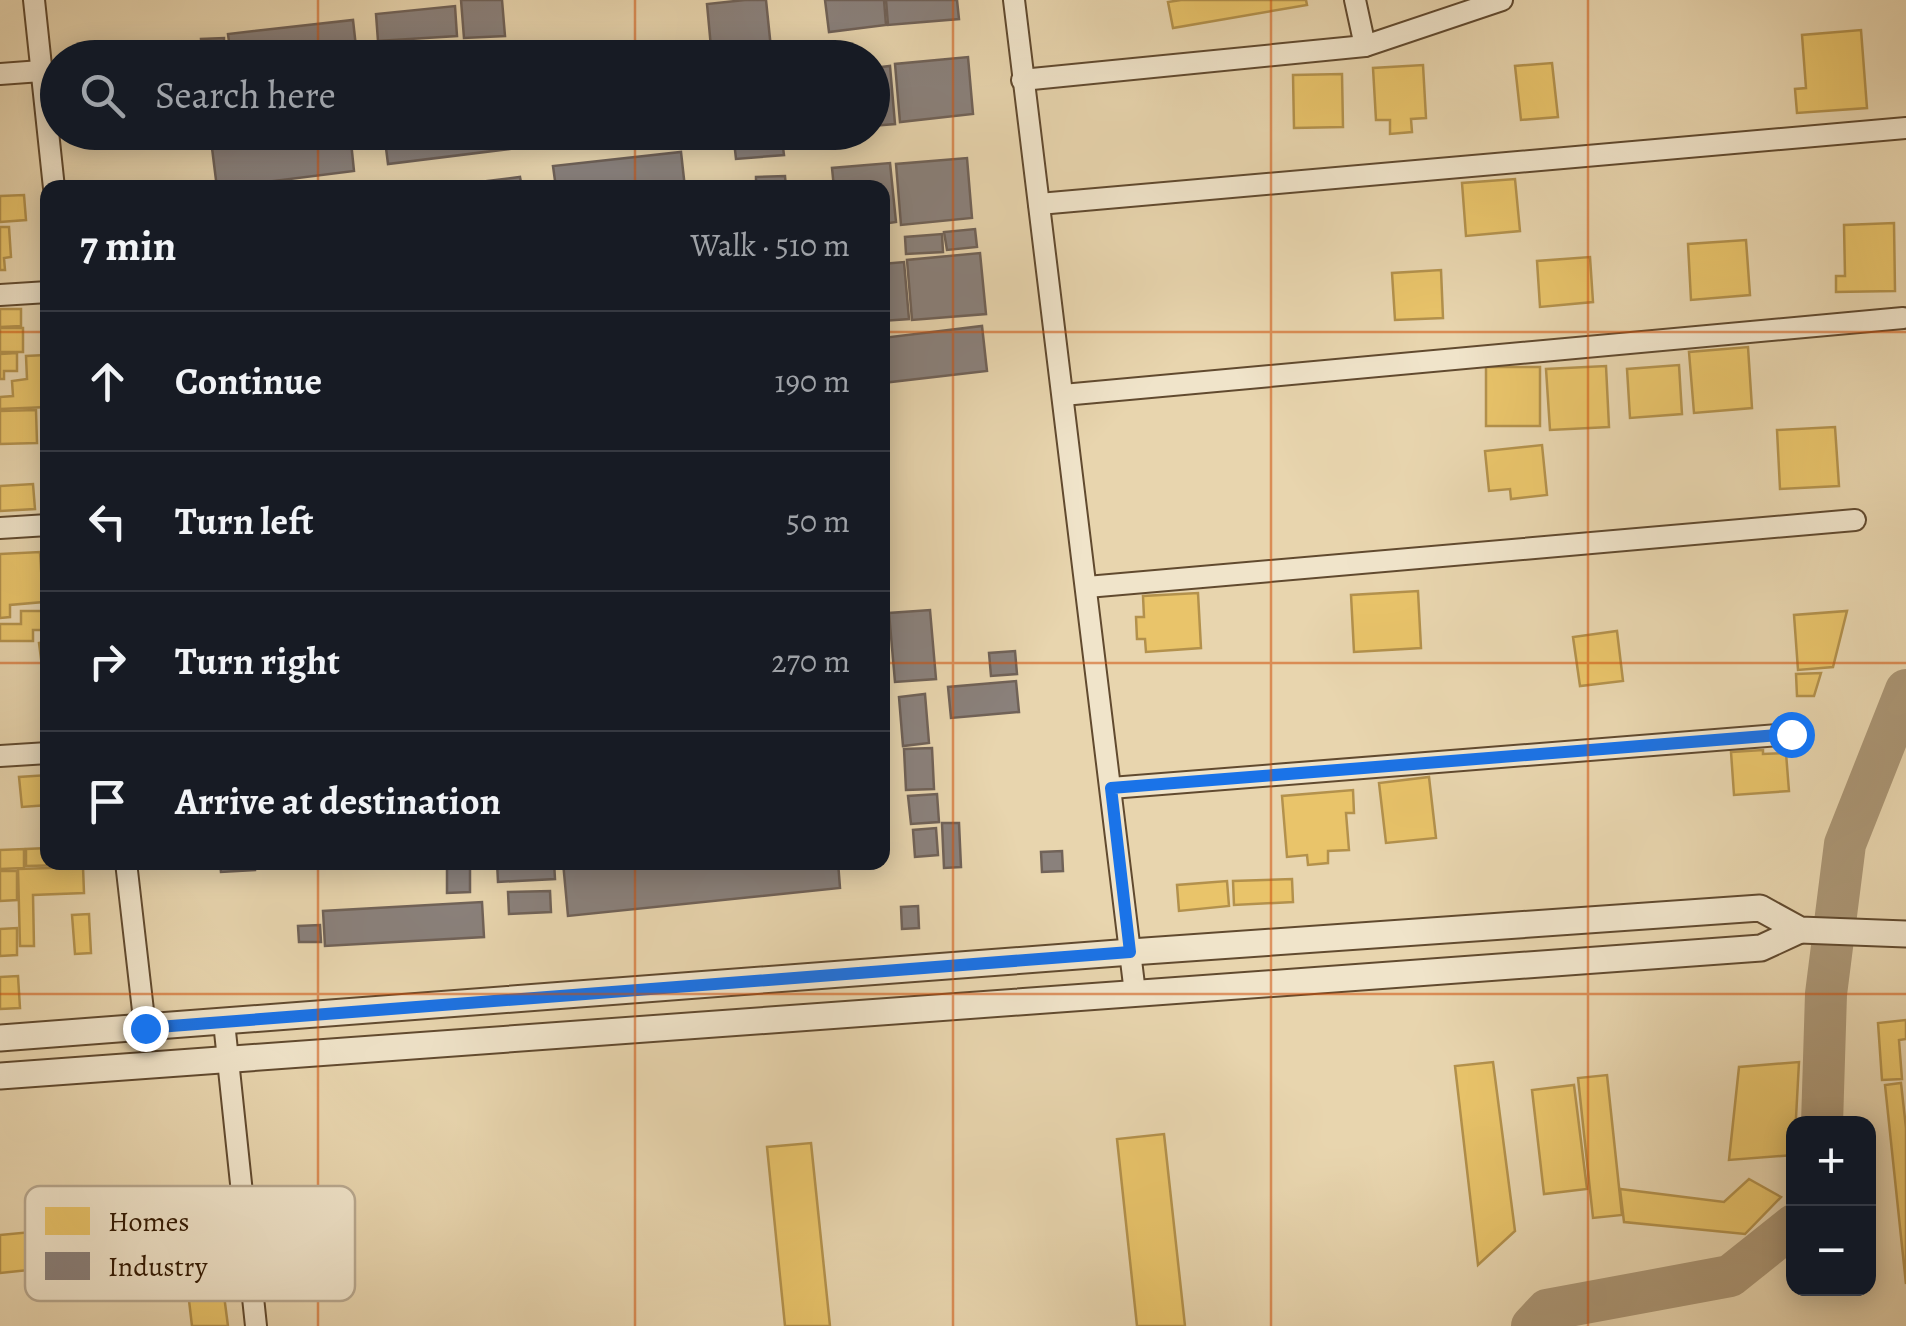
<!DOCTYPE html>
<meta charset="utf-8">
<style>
:root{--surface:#171b24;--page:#20242c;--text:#f1f3f6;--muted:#9ea1a6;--line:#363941}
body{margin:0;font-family:Alegreya,serif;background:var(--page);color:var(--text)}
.controls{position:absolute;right:30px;bottom:30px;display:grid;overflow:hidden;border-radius:20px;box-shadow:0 5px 25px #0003}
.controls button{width:90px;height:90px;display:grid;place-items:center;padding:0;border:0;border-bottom:2px solid var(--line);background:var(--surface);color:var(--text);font:50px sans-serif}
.stop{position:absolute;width:30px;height:30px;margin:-22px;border:8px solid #1a73e8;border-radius:50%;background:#fff}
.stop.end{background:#1a73e8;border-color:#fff;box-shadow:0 2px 10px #0008}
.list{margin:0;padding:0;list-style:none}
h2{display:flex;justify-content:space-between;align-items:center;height:130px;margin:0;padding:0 40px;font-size:42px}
h2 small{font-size:32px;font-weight:400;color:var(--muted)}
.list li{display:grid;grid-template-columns:65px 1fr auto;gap:30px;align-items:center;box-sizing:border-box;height:140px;padding:0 40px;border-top:2px solid var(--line)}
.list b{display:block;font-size:38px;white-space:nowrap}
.list em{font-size:32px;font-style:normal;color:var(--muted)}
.icon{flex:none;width:55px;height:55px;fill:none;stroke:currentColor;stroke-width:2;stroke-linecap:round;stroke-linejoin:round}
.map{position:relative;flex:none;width:1906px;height:1326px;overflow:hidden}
.search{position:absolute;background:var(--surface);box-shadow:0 5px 25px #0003;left:40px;top:40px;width:850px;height:110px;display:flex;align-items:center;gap:25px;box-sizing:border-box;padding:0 35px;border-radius:55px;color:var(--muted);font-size:38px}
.panel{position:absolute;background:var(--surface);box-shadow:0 5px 25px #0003;left:40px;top:180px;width:850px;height:690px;border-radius:20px}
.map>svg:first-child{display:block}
</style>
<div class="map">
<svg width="1906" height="1326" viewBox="0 0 1906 1326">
<rect width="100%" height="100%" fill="#e8d5ae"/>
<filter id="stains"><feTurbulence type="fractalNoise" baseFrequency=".002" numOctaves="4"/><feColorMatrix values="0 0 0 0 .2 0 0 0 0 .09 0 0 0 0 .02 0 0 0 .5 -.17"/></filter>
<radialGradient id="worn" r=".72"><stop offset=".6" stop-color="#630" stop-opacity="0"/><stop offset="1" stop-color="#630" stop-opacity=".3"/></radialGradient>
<g fill="#e9c46a" stroke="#b3914c" stroke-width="2.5">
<path d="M1181 0H1306L1307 5 1173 28 1168 2Z"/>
<path d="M1861 30 1867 108 1797 113 1795 89 1806 88 1802 35Z"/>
<path d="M1552 63 1558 117 1521 120 1515 66Z"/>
<path d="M1423 65 1426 118 1411 119 1412 132 1390 134V120H1376L1373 68Z"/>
<path d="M1342 74 1343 127 1294 128 1293 75Z"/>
<path d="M1515 179 1520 231 1466 236 1462 183Z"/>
<path d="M24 195 26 220 0 222V196Z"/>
<path d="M1894 223 1895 291 1836 292V276H1845L1844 225Z"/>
<path d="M0 227H9L11 257 4 258 5 270H0Z"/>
<path d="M1746 240 1750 295 1691 300 1688 244Z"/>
<path d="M1590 257 1593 302 1540 307 1537 261Z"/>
<path d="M1441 270 1443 318 1395 320 1392 273Z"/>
<path d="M0 309H21V326L0 327Z"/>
<rect x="0" y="328" width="23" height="24"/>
<path d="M1748 347 1752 408 1694 413 1689 352Z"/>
<path d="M17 353V371H4V379H0V354Z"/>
<path d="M45 355 47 407 0 409V397L13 396 12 381 27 379 26 356Z"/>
<path d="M1679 365 1682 414 1630 418 1627 369Z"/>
<path d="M1606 366 1609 427 1550 430 1546 369Z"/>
<rect x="1486" y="367" width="54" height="59"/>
<path d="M36 410 37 443 0 444V411Z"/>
<path d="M1835 427 1839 486 1780 489 1777 430Z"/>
<path d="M1542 445 1547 495 1511 499 1510 489 1489 491 1485 451Z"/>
<path d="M33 484 35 509 0 511V486Z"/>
<path d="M40 552 43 602 10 605V617L0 618V554Z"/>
<path d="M1418 591 1421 648 1354 652 1351 595Z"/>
<path d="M1198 593 1201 648 1146 652 1145 639H1137L1136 617H1144L1143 596Z"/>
<path d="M21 611H48V630H33V641H0V624H21Z"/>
<path d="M1847 611 1833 667 1798 670 1794 615Z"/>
<path d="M1617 631 1623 681 1580 686 1573 637Z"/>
<path d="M48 641V713L39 643Z"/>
<path d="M1821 673 1814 696H1797L1796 674Z"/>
<path d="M1763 750V754L1786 753 1789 791 1734 795 1731 752Z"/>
<path d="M48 775V805L22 807 19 777Z"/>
<path d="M1429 777 1436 838 1386 843 1379 783Z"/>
<path d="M1353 790 1354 813H1346L1349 850 1328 851V863L1308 865 1307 855 1287 857 1282 796Z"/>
<path d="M48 848V862H67V865L26 866V849Z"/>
<path d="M24 849V868L0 869V850Z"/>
<path d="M83 867 84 893 33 895 34 946H20L18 869Z"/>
<path d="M0 871H17V900L0 901Z"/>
<path d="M1292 879 1293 902 1234 905 1233 881Z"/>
<path d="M1227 881 1229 906 1179 911 1177 885Z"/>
<path d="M89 914 91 953 75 954 72 915Z"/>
<path d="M17 928V955L0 956V929Z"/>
<path d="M18 976 20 1008 0 1009V977Z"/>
<path d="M1906 1020V1039L1899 1040 1902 1079 1882 1080 1878 1023Z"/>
<path d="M1493 1062 1515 1231 1478 1265 1455 1066Z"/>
<path d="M1799 1062 1794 1155 1729 1160 1739 1067Z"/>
<path d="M1607 1075 1622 1215 1593 1218 1578 1078Z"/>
<path d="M1901 1083 1906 1128V1284L1885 1085Z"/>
<path d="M1574 1085 1587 1189 1544 1194 1532 1090Z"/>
<path d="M1164 1134 1185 1326H1137L1117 1139Z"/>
<path d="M811 1143 830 1326H785L767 1147Z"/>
<path d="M1749 1179 1781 1197 1745 1234 1624 1222 1620 1189 1724 1202Z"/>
<path d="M213 1211 228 1326H192L179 1215Z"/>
<path d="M63 1229 67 1266 0 1273V1235Z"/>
</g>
<g fill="#8a817c" stroke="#706258" stroke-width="2.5">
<path d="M461 0H502L505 36 464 38Z"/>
<path d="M745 0H766L772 58H712L707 4Z"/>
<path d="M825 0H884L886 25 829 32Z"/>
<path d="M886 0H957L959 19 888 25Z"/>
<path d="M455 6 457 36 378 41 376 14Z"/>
<path d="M353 20 356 47 231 58 228 34Z"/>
<path d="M224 38V58H202L201 39Z"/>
<path d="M968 57 973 114 900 122 895 64Z"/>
<path d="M890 66 895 124 872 126V68Z"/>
<path d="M210 132H350L354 171 217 188Z"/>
<path d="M384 132H515L517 148 388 164Z"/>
<path d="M549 132H678V135L551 147Z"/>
<path d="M733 132H781L784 155 736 159Z"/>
<path d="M681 152 685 188H556L553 166Z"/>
<path d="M967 158 972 218 901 225 896 164Z"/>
<path d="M890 163 896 222 882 224V188H834L832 168Z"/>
<path d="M785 176 786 188H756V177Z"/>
<path d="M520 177 522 188H430Z"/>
<path d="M975 229 977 247 947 250 944 232Z"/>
<path d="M942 234 943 252 906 254 905 237Z"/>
<path d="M980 253 986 314 912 320 907 260Z"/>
<path d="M904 262 909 319 882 321V264Z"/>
<path d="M982 326 987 371 882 383V338Z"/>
<path d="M930 610 936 679 895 682 889 613Z"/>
<path d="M1015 651 1017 674 991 676 989 653Z"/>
<path d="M1016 681 1019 712 951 718 948 687Z"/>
<path d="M925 694 929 743 903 746 899 697Z"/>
<path d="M932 748 934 789 906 790 904 749Z"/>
<path d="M937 794 939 822 911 824 908 796Z"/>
<path d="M942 823H959L961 867 944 868Z"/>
<path d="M936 828 938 855 915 857 913 830Z"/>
<path d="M1062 851 1063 871 1042 872 1041 852Z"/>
<path d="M220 862H255V870L221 872Z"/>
<path d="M497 862H554L555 879 498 882Z"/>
<path d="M563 862H838L840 888 568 916Z"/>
<path d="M470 865V892L447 893V866Z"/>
<path d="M550 891 551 912 509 914 508 892Z"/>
<path d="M482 902 484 937 325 946 323 911Z"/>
<path d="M918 906 919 928 902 929 901 907Z"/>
<path d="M320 925 321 942H299L298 926Z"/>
</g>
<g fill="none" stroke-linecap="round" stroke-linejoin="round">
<g stroke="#ab9675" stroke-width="42">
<path d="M1822 1124 1826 994 1845 844 1906 690"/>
<path d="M1532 1326 1547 1310 1730 1276 1794 1225"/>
</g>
<defs>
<g id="minor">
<path d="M34 0 54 188"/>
<path d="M1014 0 1135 993"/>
<path d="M1355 0 1365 46"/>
<path d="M0 74 41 71"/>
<path d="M1022 80 1365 46 1502 0"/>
<path d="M1039 204 1906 128"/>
<path d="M0 295 48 292"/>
<path d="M1063 395 1903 318"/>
<path d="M0 528 48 525"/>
<path d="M1087 587 1855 520"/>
<path d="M0 756 48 753"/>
<path d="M1111 788 1791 734"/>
<path d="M126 862 145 1028"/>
<path d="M224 1022 256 1326"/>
</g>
<g id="tertiary">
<path d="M0 1038 1131 952 1760 908 1800 930 1906 934"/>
<path d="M0 1076 1761 948 1800 930"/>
</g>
</defs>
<use href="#minor" stroke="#614a2f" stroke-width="24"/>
<use href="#tertiary" stroke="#614a2f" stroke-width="29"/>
<use href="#minor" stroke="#f0e4ca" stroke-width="20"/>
<use href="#tertiary" stroke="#f0e4ca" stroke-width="25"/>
</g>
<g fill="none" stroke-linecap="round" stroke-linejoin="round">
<path stroke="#1a73e8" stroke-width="12" d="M145 1028 1130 952 1111 788 1791 734"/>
</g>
<path fill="none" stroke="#cd500b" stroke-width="2.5" stroke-opacity="0.55" d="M318 0V58M635 0V58M953 0V1326M1271 0V1326M1588 0V1326M318 132V188M635 132V188M0 332H48M882 332H1906M0 663H48M882 663H1906M318 862V1326M635 862V1326M0 994H1906"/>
<rect x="25" y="1186" width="330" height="115" rx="15" fill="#f0e4ca" stroke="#b8a88f" stroke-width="2.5"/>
<rect x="45" y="1207" width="45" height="28" fill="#e9c46a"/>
<rect x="45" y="1252" width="45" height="28" fill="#8a817c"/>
<g font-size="28" fill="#341b05">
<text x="108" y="1231">Homes</text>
<text x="108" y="1276">Industry</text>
</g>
<rect width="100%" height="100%" filter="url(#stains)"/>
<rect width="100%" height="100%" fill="url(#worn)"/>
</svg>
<div class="controls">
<button>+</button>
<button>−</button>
</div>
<div class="stop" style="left:1791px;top:734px"></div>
<div class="stop end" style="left:145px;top:1028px"></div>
<div class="search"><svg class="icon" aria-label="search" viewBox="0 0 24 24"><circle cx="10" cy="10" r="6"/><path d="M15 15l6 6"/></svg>Search here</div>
<section class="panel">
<h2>7 min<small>Walk · 510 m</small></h2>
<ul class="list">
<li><svg class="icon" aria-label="ahead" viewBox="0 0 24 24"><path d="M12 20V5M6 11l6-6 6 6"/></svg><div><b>Continue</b></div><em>190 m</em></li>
<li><svg class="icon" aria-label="left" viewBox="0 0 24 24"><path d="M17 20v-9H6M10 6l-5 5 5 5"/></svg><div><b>Turn left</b></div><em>50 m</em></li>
<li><svg class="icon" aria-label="right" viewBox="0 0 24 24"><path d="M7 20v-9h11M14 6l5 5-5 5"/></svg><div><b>Turn right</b></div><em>270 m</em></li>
<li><svg class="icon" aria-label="arrive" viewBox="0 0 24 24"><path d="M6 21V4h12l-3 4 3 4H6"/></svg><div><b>Arrive at destination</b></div></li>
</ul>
</section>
</div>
